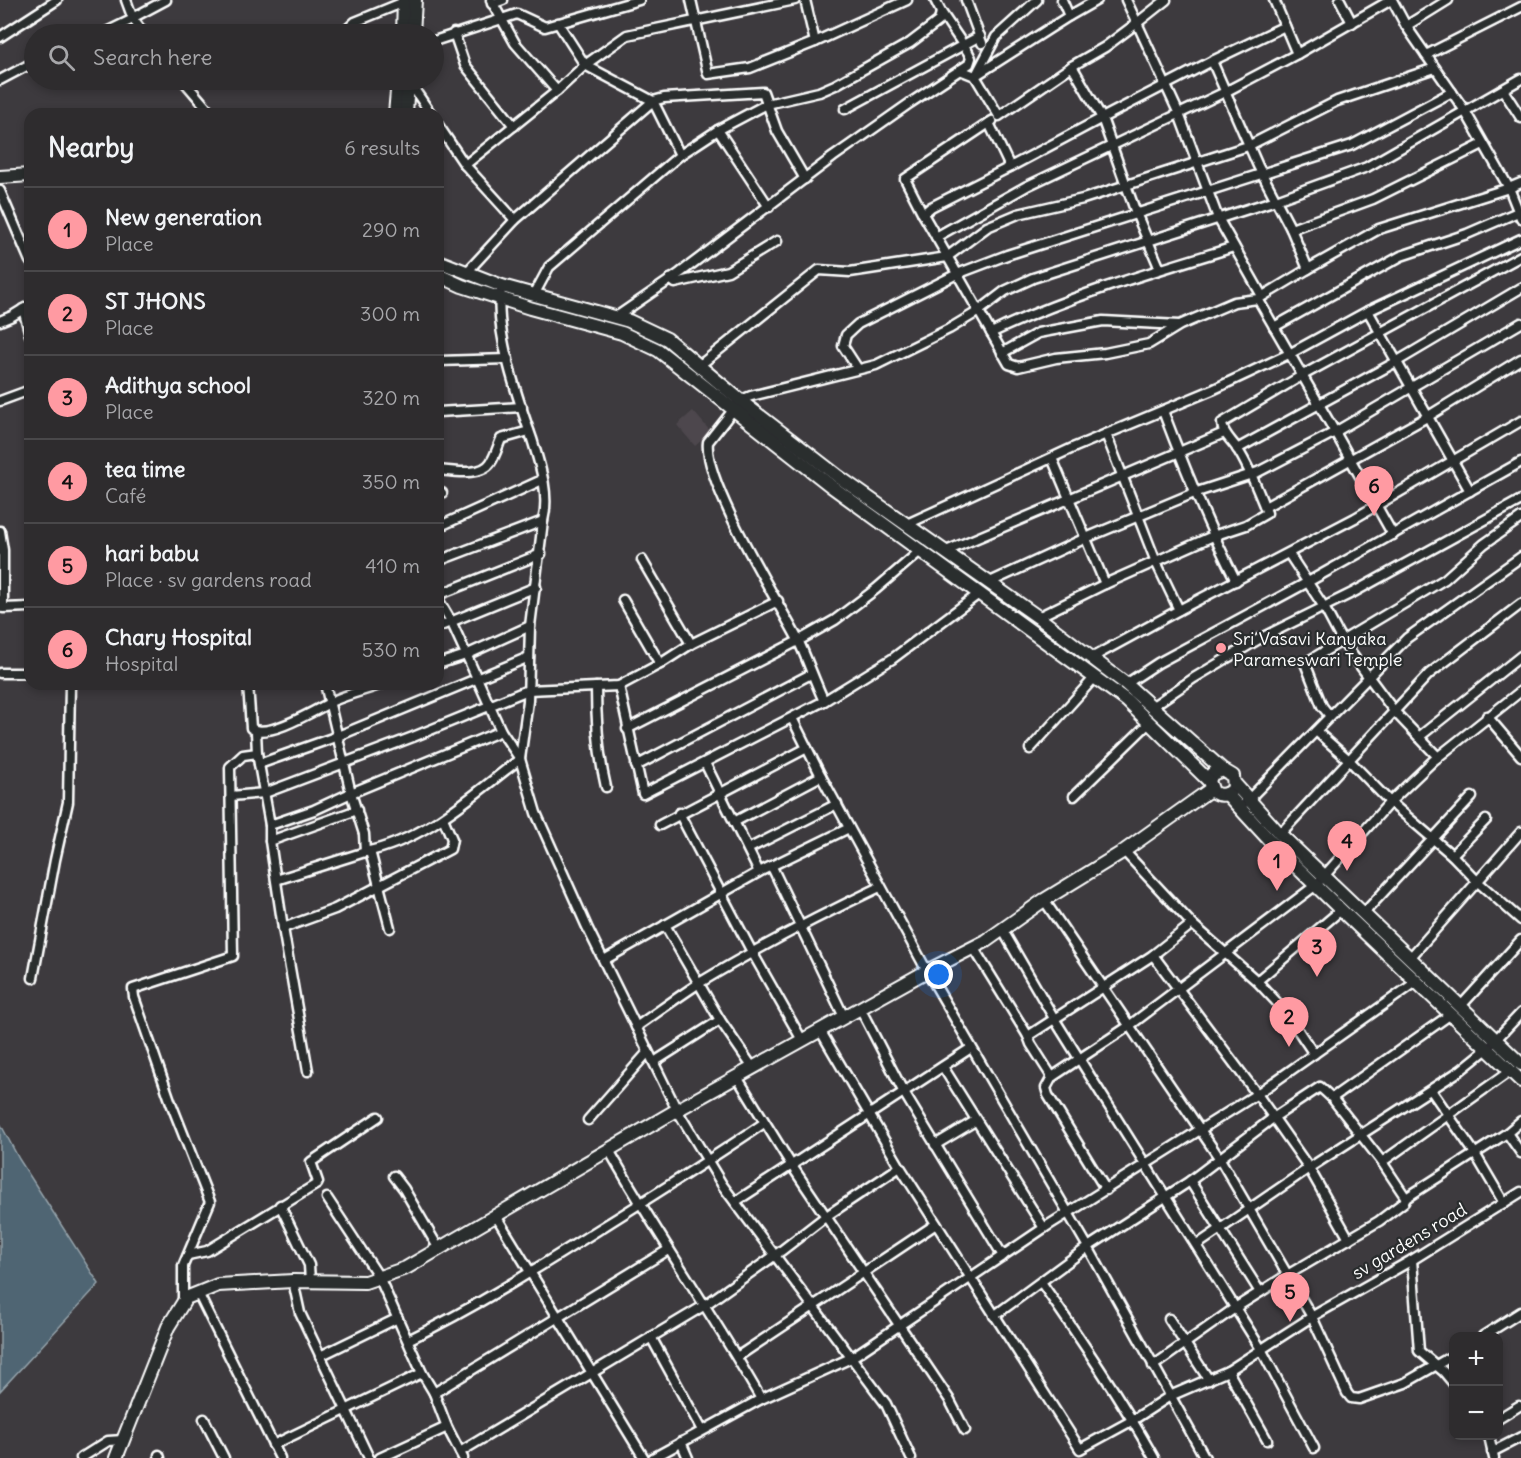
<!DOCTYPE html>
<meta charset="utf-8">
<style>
:root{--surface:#2e2c2e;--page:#3a383a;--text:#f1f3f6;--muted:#a7a7aa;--line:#49484a;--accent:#ff9aa2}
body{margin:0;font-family:Delius,sans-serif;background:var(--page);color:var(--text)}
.controls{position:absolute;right:18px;bottom:18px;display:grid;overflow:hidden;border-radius:12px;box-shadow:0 3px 9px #0003}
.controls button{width:54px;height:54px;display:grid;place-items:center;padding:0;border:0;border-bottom:2px solid var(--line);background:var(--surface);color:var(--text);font:30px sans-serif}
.you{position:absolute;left:939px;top:975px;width:21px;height:21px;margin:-15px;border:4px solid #fff;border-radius:50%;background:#1a73e8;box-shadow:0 0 0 9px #1a73e833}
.badge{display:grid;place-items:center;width:39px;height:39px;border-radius:50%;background:var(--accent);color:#111;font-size:20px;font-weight:700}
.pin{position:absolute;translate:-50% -50px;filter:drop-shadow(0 2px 3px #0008)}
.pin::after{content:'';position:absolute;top:32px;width:21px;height:18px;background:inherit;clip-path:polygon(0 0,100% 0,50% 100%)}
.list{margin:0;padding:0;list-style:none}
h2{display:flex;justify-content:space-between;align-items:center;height:78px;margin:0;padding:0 24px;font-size:26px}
h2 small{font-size:20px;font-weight:400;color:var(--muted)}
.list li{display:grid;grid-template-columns:39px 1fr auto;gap:18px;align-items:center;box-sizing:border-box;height:84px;padding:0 24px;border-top:2px solid var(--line)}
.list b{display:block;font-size:22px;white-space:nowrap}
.list p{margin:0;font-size:20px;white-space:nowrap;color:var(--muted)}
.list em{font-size:20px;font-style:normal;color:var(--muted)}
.icon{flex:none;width:33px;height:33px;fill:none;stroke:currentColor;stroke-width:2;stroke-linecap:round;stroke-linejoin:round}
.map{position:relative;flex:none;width:1521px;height:1458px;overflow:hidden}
.search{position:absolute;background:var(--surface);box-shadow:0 3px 9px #0003;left:24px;top:24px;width:420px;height:66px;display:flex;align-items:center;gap:15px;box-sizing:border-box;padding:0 21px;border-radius:33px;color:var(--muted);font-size:22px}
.panel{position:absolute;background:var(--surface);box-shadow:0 3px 9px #0003;left:24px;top:108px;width:420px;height:582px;border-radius:18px}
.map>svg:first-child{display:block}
</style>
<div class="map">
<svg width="1521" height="1458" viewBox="0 0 1521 1458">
<rect width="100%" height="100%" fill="#3d3a3e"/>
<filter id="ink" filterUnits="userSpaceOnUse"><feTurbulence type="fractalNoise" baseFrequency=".0167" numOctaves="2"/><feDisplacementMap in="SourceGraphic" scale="12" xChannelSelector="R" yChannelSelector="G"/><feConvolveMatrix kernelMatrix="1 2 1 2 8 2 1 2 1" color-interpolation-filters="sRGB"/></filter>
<g filter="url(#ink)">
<path fill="#4e474d" d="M693 411 711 432 695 446 677 425Z"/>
<path fill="#4f6573" stroke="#95a3ab" stroke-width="1.5" d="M0 1123 19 1159 99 1284 0 1391Z"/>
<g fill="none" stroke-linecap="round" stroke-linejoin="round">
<defs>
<g id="street">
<path d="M126 0 133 19 136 16 166 0"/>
<path d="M691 0 708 74 750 68 815 42 907 0"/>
<path d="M805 0 815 42"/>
<path d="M966 0 982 43"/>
<path d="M1166 0 1137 23 1179 114 1218 218 1262 296"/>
<path d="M1274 0 1297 54"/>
<path d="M1340 0 1352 23"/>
<path d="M1392 0 1406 26 1465 111 1509 188 1521 218"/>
<path d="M492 4 503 0"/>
<path d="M1069 16 1097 0"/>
<path d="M558 23 585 65 653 101 680 155"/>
<path d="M1406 26 1448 0"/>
<path d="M454 33 465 65 514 126"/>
<path d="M102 34 133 19 144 34"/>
<path d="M342 34 355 22 404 2"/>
<path d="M0 37 57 0"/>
<path d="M434 41 517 14 545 27 639 0"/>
<path d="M1426 55 1521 7"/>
<path d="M1212 61 1285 26"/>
<path d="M1072 66 1105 47 1137 23 1126 0"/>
<path d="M960 70 975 76 999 116 1072 66 1102 118 1212 61 1258 166 1291 229 1308 269 1258 299 1335 432 1521 323"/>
<path d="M976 75 996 37 1037 0"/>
<path d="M975 76 1069 16 1062 0"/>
<path d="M0 80 34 62"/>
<path d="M183 80 212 114"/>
<path d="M408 80 431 114"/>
<path d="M1503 90 1521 118"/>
<path d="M557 91 585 65 627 35 795 0"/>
<path d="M845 109 980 36"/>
<path d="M989 123 1010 167 931 207 923 214 1009 364 1018 367 1056 358 1105 353 1149 344 1180 325 1234 302 1258 299"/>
<path d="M438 125 465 165 557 91 515 43 491 0"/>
<path d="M718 130 769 207"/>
<path d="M465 165 515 220"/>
<path d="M1010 167 1102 118 1136 213 1160 269"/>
<path d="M0 191 30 261"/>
<path d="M923 214 905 179 992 121"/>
<path d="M1291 229 1373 199 1483 144"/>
<path d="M936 237 1027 186 1225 92 1297 54 1391 0"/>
<path d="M1308 269 1379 229 1509 188 1521 183"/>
<path d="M466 273 515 220 653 101 664 98 763 92 777 131 805 179"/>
<path d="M670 279 675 283 728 271 777 241"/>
<path d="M502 286C491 323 519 402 532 439 540 465 550 494 543 521L530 626 528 701 520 759 536 813 587 927 677 1110 723 1186 886 1404 911 1458"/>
<path d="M534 295 549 267 680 155 718 130 767 104 819 92 835 85 910 43 939 21 941 12 935 0"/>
<path d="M23 309 30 335"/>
<path d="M1368 311 1521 239"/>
<path d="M616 317 680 273 833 157 910 103 969 64 971 58 968 52 941 12"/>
<path d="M0 321 12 316 30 305"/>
<path d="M1274 327 1401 256 1467 234 1518 212"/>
<path d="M991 333C1068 296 1152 272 1234 247"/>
<path d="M1002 353 1038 333 1103 321 1179 325"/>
<path d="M438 361 508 359"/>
<path d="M700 365 819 270 850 272 947 257 987 227 1018 214 1083 199 1248 146 1337 101 1435 68"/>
<path d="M858 369 843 346 846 335 858 324 957 274 1007 255 1352 145 1452 92"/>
<path d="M0 401 30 390"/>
<path d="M1163 411C1185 469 1208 526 1236 581"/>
<path d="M438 412 522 407"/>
<path d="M1106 434 1156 562 1179 610"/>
<path d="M1237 449 1396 362 1521 288"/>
<path d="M1052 458 1105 584"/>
<path d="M438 470C452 471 482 477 491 462 495 456 498 446 501 439L529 431"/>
<path d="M438 495 442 493"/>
<path d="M1265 507 1427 417 1521 359"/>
<path d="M905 525 1075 447 1212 390 1291 353 1368 311 1470 491"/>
<path d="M438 527 542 480"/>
<path d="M0 531 3 550V608L30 607"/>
<path d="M944 552 1224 433"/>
<path d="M1289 554 1324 607 1342 641 1394 711 1438 757"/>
<path d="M642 560 691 644"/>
<path d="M438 561 543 521"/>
<path d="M988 583 1086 538 1194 493 1258 472 1335 432 1393 535"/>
<path d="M438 595 541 554"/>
<path d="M623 600 660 664"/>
<path d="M1038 617 1105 584 1213 536 1246 525 1267 513C1258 491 1249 466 1236 447 1230 439 1222 432 1222 423L1303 375 1521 256"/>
<path d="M438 627 536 587"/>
<path d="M1091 658 1179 610 1355 518 1521 421"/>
<path d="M438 664 466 655 530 626"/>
<path d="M0 673H30"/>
<path d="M248 684 251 728C267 740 317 709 333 701 348 694 366 690 382 684"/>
<path d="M325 684 351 793 364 834 365 852C426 840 472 795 520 759L501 731 451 621 438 599"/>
<path d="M1126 684 1158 663 1308 582 1521 462"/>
<path d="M619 686 643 794 824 701 892 659 980 593"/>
<path d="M596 687C596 721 598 754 606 787"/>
<path d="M824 701C814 680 807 658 797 638 776 598 703 481 708 442L741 400 751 396 876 365 949 329 979 311 1005 291 1033 278 1276 200 1367 167 1521 79"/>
<path d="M1153 706 1194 678 1259 639 1354 592 1521 500"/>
<path d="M1330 716 1322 706 1305 663 1445 579 1484 544 1521 518"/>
<path d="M1487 716 1521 756"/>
<path d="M792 718 821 776"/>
<path d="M627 729 798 641 835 620 876 589 919 552"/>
<path d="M256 731 257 753 270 825V841L283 928 308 1071"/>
<path d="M1316 731 1349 760 1390 802 1452 855 1478 882 1521 920"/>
<path d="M1419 737 1521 656"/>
<path d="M1030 749 1095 677"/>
<path d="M705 763 759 872"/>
<path d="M259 764 338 736 529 657"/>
<path d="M636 766 811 674"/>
<path d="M231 796 265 793 413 737 528 690 619 686 660 664 691 644 778 601"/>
<path d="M1074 796 1150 722"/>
<path d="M1245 803 1407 638 1521 557"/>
<path d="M679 813 752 952 802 1040"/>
<path d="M734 822 821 776 927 971 1088 1247 1205 1458"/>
<path d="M270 825 314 810 351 793 501 731"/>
<path d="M660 825 807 748"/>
<path d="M1280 834 1429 674 1521 604"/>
<path d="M270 841 357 810"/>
<path d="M748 849 837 804"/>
<path d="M370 851 390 928"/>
<path d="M1124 851 1192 924 1257 981 1285 1011 1314 1054"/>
<path d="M1452 855 1486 820"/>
<path d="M772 867 844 1017"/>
<path d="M276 880 365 852"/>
<path d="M1044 900 1220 1159 1312 1317 1347 1393 1351 1398 1359 1399 1405 1383 1454 1355"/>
<path d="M1363 914 1472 797"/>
<path d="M665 925 720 1020 753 1068"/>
<path d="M283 928 335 909 450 849 452 839 443 818"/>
<path d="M1002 929 1055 1020 1261 1349 1314 1448"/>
<path d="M973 947 1028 1036 1031 1044 1052 1077"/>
<path d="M1153 955 1257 1094 1309 1168 1349 1239"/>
<path d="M1409 959 1521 832"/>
<path d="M604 960 759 872 849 828"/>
<path d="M33 978 55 860 68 802 70 684"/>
<path d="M1257 981 1341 910"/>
<path d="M1460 1007 1521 940"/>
<path d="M860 1008 903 1091 1003 1256"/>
<path d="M636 1027C658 1012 679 996 701 982 759 947 819 916 880 887"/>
<path d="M820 1030 900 1167 1080 1449 1133 1420 1170 1396 1228 1371 1313 1316 1412 1260 1521 1192"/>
<path d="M1028 1036 1153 955 1192 924"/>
<path d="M654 1062 720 1020"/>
<path d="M943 1067 1044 1228"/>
<path d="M737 1077 792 1166 949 1399 965 1430"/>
<path d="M1431 1090 1474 1152 1504 1203"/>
<path d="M1332 1098 1451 1014"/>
<path d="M588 1120 648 1052"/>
<path d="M1507 1133 1521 1153"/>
<path d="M935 1145 975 1121"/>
<path d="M609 1150C657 1235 713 1314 761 1399"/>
<path d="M1382 1162 1510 1071"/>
<path d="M394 1176 404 1189 439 1249"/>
<path d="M1190 1181 1260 1292"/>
<path d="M1106 1190 1048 1095 1046 1088 1052 1077 1129 1026 1316 885 1390 802 1433 761 1521 691"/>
<path d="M327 1198 379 1277 422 1373 434 1393 447 1427 463 1458"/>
<path d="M735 1202 971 1048"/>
<path d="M280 1205 309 1265 310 1281"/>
<path d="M496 1216 644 1458"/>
<path d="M1197 1245 1309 1168 1461 1070 1487 1049 1521 1013"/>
<path d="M188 1255 207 1251 317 1184 318 1182 311 1162 378 1117"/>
<path d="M1412 1260 1419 1351 1444 1372 1454 1384"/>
<path d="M293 1281 300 1313 369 1458"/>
<path d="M1041 1282C1081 1340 1120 1397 1154 1458"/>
<path d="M198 1293 280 1458"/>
<path d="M183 1302V1266L210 1202 171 1103 134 997 133 989 233 956 230 767 243 755 257 753"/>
<path d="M994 1316 1088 1247 1190 1181 1273 1118 1320 1087 1332 1098 1382 1162 1406 1198"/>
<path d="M1169 1319 1209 1380"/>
<path d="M1483 1336 1521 1312"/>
<path d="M651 1337 702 1430"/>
<path d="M408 1340C474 1308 536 1269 598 1230 654 1195 710 1160 764 1123"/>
<path d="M320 1356 398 1318"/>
<path d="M737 1357 936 1224"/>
<path d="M1153 1366 1235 1308 1289 1274 1379 1221 1404 1202 1406 1198 1507 1133 1521 1121"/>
<path d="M1228 1371 1267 1440"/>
<path d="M434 1393 668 1250"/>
<path d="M204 1419 224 1458"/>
<path d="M1498 1419 1519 1406"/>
<path d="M1489 1436 1494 1458"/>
<path d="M681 1442 688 1458"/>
<path d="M273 1445 422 1373"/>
<path d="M460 1452 705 1305 781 1251 825 1217 900 1167"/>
<path d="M1492 1452 1521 1437"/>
<path d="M159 1455 160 1458"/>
<path d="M81 1458 108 1441 123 1440"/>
<path d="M380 1458 447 1427"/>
<path d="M653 1458 761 1399 851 1358 1044 1228 1257 1094 1416 982"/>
</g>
<g id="secondary">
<path d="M403 34 404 0"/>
<path d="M413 34 415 0"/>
<path d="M395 114 398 80"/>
<path d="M406 114 408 80"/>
<path d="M0 177 30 175"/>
<path d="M438 261 502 286 629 321 667 339 747 406 839 477 1038 617 1126 684 1223 770 1233 776 1234 788C1229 795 1221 797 1213 792L1209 781 1212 774 1223 770"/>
<path d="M438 275 462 286 530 308 622 333 658 350 831 486 1127 701 1209 781"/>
<path d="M1235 784 1280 834 1521 1064"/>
<path d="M1227 794 1271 842 1341 910 1521 1081"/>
<path d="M116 1458 168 1327 186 1298 218 1285 293 1281 365 1282 406 1268 677 1110 927 971 986 941 1044 900 1124 851 1211 789"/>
</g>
</defs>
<use href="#street" stroke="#fff" stroke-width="13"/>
<use href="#secondary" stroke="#fff" stroke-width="16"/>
<use href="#street" stroke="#2a2d2e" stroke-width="8"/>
<use href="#secondary" stroke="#2a2d2e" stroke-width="12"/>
</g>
</g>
<circle fill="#ff9aa2" stroke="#2a2d2e" stroke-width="2" cx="1221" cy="648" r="6"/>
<g text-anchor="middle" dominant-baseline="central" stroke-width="4.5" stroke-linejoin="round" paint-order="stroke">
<g font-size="18" fill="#fff" stroke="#2a2d2e" text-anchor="start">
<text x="1233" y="638">Sri Vasavi Kanyaka<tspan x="1233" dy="21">Parameswari Temple</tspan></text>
</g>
<g font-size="18" fill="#fff" stroke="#2a2d2e">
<text transform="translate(1409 1241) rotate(-31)">sv gardens road</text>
</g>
</g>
</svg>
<div class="controls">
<button>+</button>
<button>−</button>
</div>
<div class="you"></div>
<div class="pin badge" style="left:1277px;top:891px">1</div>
<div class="pin badge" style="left:1289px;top:1047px">2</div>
<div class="pin badge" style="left:1317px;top:977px">3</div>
<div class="pin badge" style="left:1347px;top:871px">4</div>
<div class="pin badge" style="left:1290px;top:1322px">5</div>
<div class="pin badge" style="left:1374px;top:516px">6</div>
<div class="search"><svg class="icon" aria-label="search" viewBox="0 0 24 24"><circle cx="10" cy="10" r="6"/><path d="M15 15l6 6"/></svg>Search here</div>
<section class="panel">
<h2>Nearby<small>6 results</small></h2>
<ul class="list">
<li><span class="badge">1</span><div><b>New generation</b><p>Place</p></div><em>290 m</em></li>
<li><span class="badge">2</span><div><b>ST JHONS</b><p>Place</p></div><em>300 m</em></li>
<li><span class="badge">3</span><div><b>Adithya school</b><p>Place</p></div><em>320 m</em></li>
<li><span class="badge">4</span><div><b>tea time</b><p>Café</p></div><em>350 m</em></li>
<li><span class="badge">5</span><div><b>hari babu</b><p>Place · sv gardens road</p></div><em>410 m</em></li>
<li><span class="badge">6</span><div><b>Chary Hospital</b><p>Hospital</p></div><em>530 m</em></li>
</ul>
</section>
</div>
